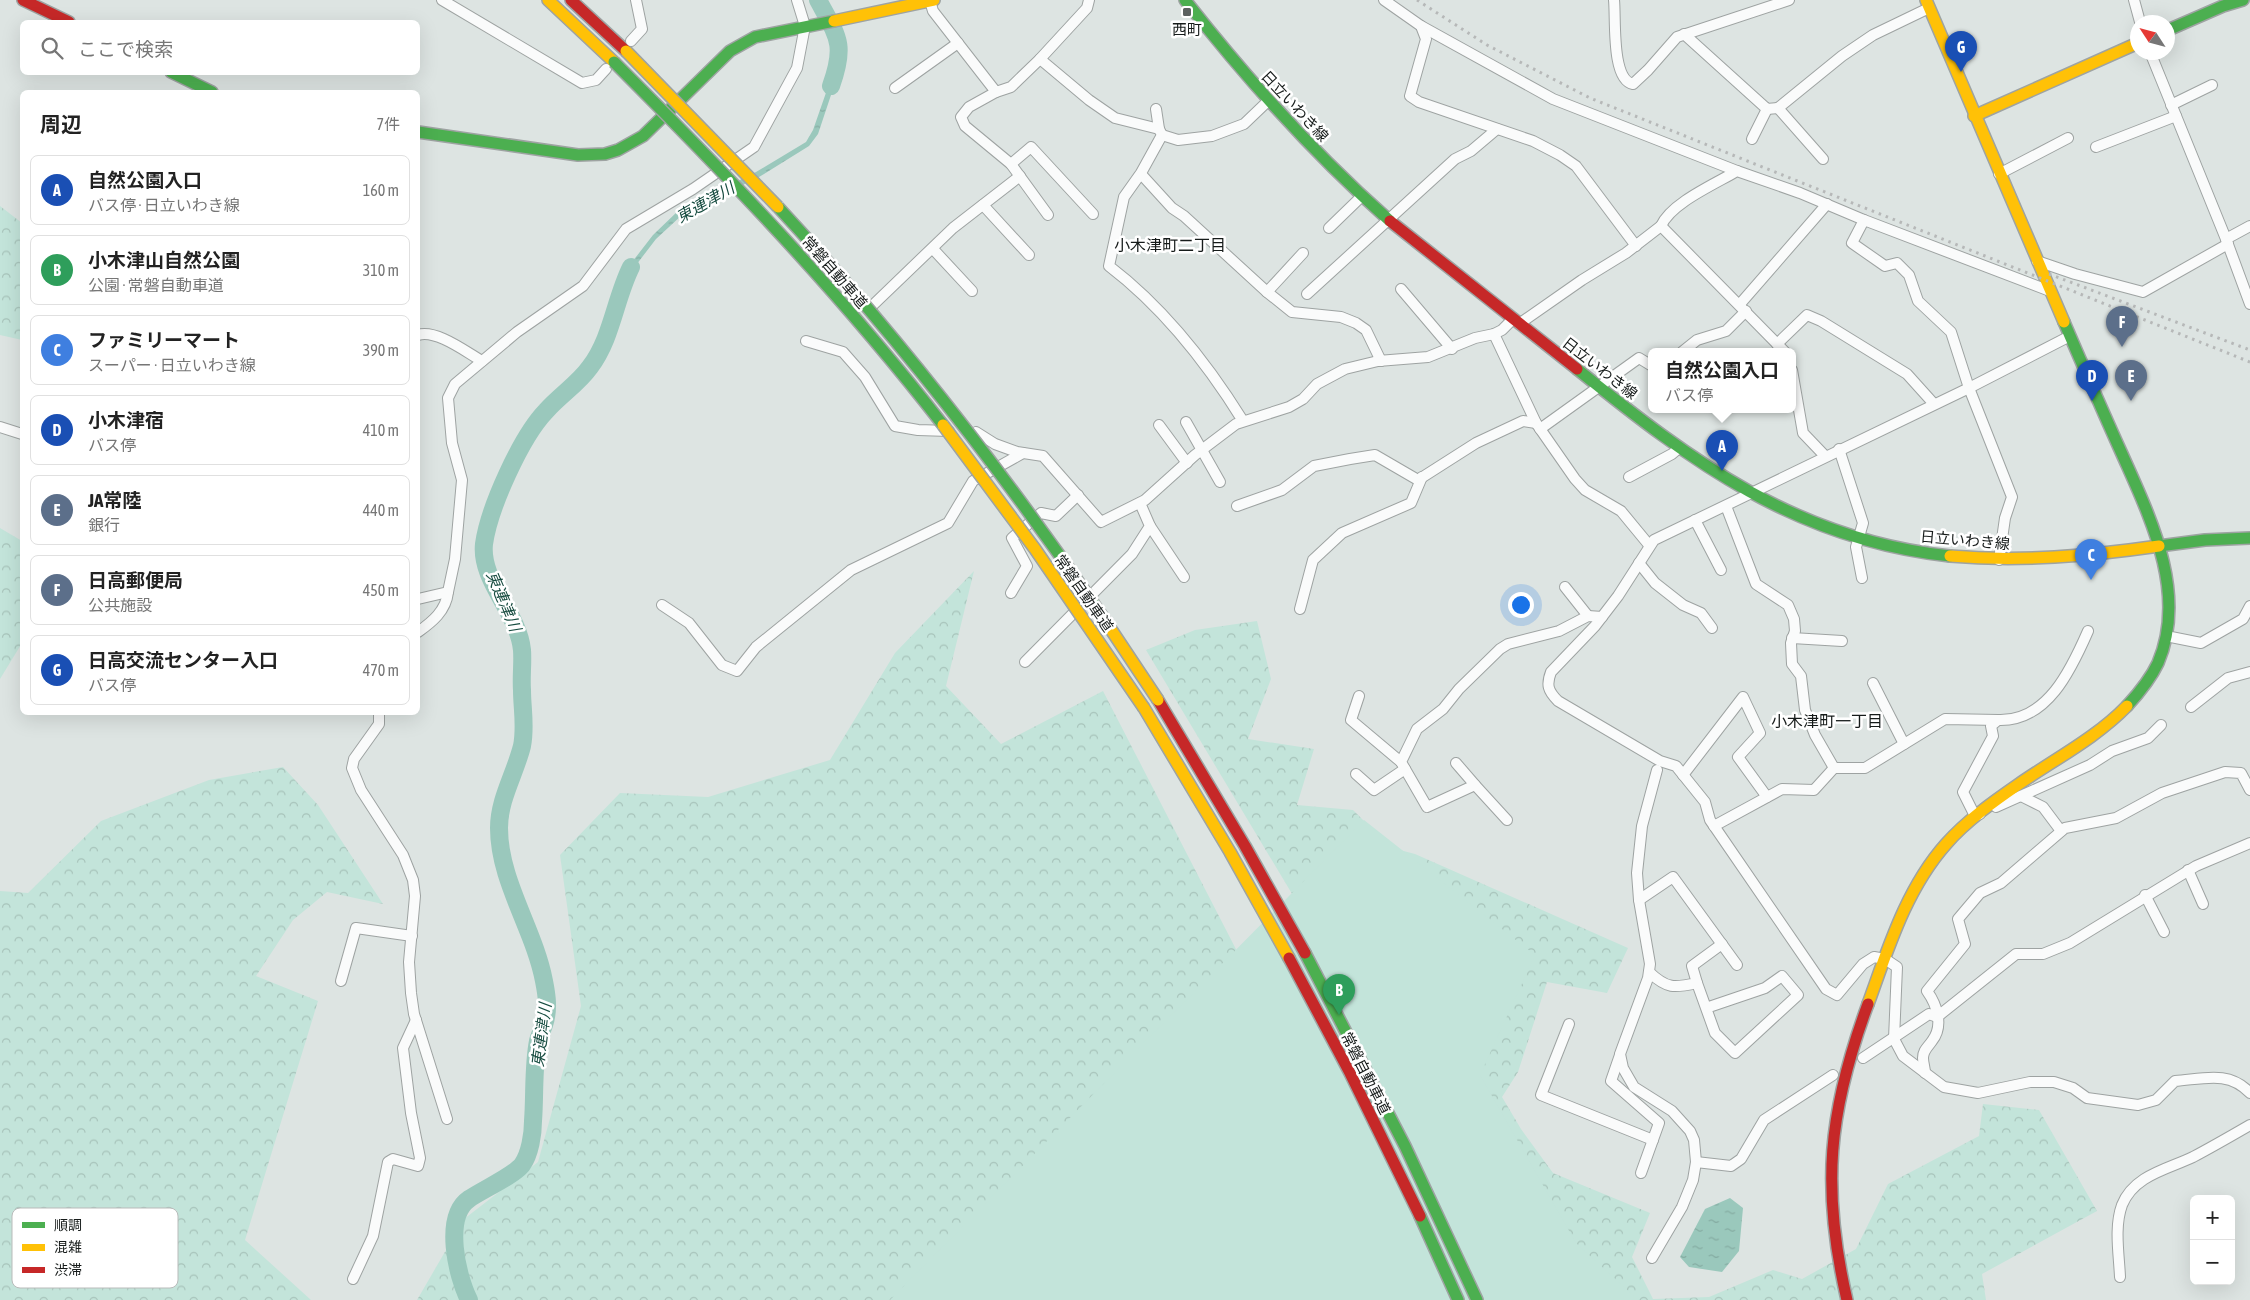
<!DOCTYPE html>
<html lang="ja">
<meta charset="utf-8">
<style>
:root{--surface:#fff;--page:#f2f2f2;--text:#222;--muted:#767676;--line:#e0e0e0;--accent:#db2777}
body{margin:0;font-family:"Asap Condensed","Noto Sans JP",sans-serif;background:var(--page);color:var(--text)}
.controls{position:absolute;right:15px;bottom:15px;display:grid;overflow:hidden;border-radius:8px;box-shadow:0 5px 20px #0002}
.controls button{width:45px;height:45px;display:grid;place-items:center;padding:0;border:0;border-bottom:1px solid var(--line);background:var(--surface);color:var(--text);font:25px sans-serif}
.compass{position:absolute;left:2130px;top:15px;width:45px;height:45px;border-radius:50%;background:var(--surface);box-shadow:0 5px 20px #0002;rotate:306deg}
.you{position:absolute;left:1520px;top:604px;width:18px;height:18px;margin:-12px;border:4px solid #fff;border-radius:50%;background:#1a73e8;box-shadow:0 0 0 8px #1a73e833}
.badge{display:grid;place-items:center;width:32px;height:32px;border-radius:50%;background:var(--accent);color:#fff;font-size:16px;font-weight:700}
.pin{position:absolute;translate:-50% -41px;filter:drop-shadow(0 1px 2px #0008)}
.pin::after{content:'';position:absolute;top:26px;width:18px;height:15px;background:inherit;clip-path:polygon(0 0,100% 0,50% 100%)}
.popup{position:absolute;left:1648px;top:348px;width:148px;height:65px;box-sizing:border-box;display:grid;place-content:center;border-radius:8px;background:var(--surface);filter:drop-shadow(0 1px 4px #0005);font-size:16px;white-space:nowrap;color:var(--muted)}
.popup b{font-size:19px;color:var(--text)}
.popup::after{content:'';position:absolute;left:50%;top:100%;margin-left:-10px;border:10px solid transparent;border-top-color:var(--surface)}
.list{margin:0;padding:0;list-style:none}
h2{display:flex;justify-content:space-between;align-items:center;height:65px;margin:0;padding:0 20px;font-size:21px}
h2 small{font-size:16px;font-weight:400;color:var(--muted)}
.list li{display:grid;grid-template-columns:32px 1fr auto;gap:15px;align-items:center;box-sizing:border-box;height:70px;margin:0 10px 10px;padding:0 10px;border:1px solid var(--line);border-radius:8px}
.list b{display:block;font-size:19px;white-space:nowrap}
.list p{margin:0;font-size:16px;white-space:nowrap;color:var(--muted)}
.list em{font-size:16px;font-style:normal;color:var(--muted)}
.icon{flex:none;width:28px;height:28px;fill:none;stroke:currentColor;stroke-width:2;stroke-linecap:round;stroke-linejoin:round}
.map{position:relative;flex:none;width:2250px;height:1300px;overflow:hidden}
.search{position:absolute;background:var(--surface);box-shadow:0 5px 20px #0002;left:20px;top:20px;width:400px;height:55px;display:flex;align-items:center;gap:12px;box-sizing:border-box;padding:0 18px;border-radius:8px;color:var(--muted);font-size:19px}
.panel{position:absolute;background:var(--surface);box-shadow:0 5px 20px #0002;left:20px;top:90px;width:400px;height:625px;border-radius:8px}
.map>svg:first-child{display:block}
</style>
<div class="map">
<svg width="2250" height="1300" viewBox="0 0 2250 1300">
<defs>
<pattern id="forest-crowns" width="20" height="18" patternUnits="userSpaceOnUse" patternTransform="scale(1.25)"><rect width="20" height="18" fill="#c3e4da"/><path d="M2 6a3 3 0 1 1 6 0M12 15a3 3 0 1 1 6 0" fill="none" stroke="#a7c3ba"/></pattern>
<pattern id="water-ripples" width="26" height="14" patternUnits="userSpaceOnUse" patternTransform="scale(1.25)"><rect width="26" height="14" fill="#9ac8bc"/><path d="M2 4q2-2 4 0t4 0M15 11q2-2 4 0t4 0" fill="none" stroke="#84aba1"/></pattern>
</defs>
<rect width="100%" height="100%" fill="#dde4e2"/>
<g fill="url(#forest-crowns)">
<path d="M0 206 22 223V340L0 335Z"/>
<path d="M0 528 22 541V643L0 679Z"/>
<path d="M974 571 946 686 1001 744 1103 691 1240 957 1398 1300H417L464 1219 538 1162 581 1006 560 855 620 793 708 797 830 760 895 653Z"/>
<path d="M1257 621 1271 679 1248 739 1314 749 1297 805 1353 810 1371 828 1396 849 1415 854 1628 948 1607 993 1547 982 1518 1072 1502 1097 1521 1129 1553 1173 1650 1213 1632 1257 1653 1299 1709 1297 1773 1270 1802 1279 1856 1249 1888 1184 1979 1136 1983 1104 2039 1110 2097 1211 1982 1274 1986 1300H1490L1331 959 1146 650 1195 630Z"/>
<path d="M283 767 318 805 383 904 327 892 293 920 256 976 318 1001 245 1240 311 1300H0V891L28 893 101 821 209 780Z"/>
</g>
<path fill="#c3e4da" d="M1364 820 1535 955 1480 1075 1576 1243 1638 1300H890Z"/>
<g fill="url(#water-ripples)">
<path d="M836 64 841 65 818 134 809 146 759 177 682 215 656 239 633 269 624 288 619 286 629 266 653 235 679 210 756 172 806 142 813 130Z"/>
<path d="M1730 1198 1743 1208 1739 1251 1722 1272 1689 1267 1680 1257 1705 1209Z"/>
</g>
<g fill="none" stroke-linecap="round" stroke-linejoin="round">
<g stroke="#9ac8bc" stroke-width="18">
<path d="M818 0C838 37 846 44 831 86"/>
<path d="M469 1300C457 1276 443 1217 469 1199 482 1190 513 1176 522 1165 530 1154 533 1134 533 1121 535 1095 533 1067 538 1041 539 1036 542 1031 544 1025 549 1010 547 996 544 981 534 929 499 881 499 828 499 799 515 774 522 746 526 726 522 709 522 690 521 676 523 663 522 650 518 612 480 581 484 544 489 508 521 437 546 411 560 395 578 384 590 367 612 338 615 299 631 267"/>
</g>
<defs>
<g id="street">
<path d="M442 0 582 83 596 80 606 69"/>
<path d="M1089 0 1087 8 1040 59 1089 100 1115 118 1159 129"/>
<path d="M1384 0 1421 26 1426 39 1410 96 1419 102 1533 141 1560 155 1576 166 1636 246"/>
<path d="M1614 0C1616 18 1611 80 1633 84L1648 70 1677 37 1789 0"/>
<path d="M2134 0 2140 22"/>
<path d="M930 1 933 11 996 92 1011 87 1040 59"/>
<path d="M1421 26 1553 99 1737 171"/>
<path d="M1684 34 1767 109 1778 108"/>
<path d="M631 41 642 29 636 0"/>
<path d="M2150 52 2226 239 2250 304"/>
<path d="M895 88 958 43"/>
<path d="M996 92 969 107 961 117 965 126 1011 164 1048 215"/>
<path d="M2171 105 2212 85"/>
<path d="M1156 109 1159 129 1162 135 1141 173 1124 197 1109 266C1164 308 1207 363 1243 421"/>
<path d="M1162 135 1178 140 1212 136 1244 124 1268 101"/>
<path d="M1752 139 1767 109"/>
<path d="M2096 147 2176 116"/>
<path d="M1823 159 1778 108 1842 56 1873 35 1929 8"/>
<path d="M1011 164 1031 147 1093 214"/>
<path d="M1141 174 1172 208 1184 216 1267 292 1292 312 1341 317 1356 323 1366 330 1381 361"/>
<path d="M1999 174 2068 138"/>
<path d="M983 205 1029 255"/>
<path d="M1329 228 1362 196"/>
<path d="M2226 239 2250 226"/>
<path d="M933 249 972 291"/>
<path d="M2037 261 2075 274 2143 292 2228 244"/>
<path d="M1401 289 1452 349"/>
<path d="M1267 292 1303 253"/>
<path d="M1307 294 1455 159 1471 151 1497 129"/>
<path d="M1740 304 1827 204"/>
<path d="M873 305 953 228 1020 176"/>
<path d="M1519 324 1582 280 1626 253 1661 226"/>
<path d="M1494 334 1536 423 1575 479 1585 490 1621 511 1649 545"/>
<path d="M418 335C436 329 466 352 482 361"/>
<path d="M2070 336 1969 388 1654 540 1618 596 1595 626 1551 672C1546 685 1548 691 1558 701L1660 761 1676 766 1705 802 1710 820 1826 989 1837 995 1863 964 1874 957 1885 959 1897 967 1894 1039 1903 1056 1944 1087 1978 1093 2030 1082H2054L2073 1088 2087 1098 2138 1105 2156 1100 2175 1081C2203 1079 2229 1070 2250 1093"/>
<path d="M806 341 843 352 865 377 895 426 918 430 949 431"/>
<path d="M1777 344 1807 315 1821 321 1907 374 1934 404"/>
<path d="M1682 352 1697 340 1726 331 1746 311"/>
<path d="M1785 352 1661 226C1671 203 1715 184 1737 171L1800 193 1864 220"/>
<path d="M1792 370 1803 433 1825 456"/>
<path d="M1186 422 1220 482"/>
<path d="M1159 425 1187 463"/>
<path d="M0 427 22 434"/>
<path d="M1540 429 1639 358 1652 366"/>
<path d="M976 432 995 444 1017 452 1043 456 1101 522 1145 500 1195 455 1236 424 1289 407 1303 399 1317 384 1345 369 1378 361 1428 357 1475 338 1494 334 1502 330 1513 319"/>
<path d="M1839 449 1863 523 1856 547 1862 578"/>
<path d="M1629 477 1672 454 1679 448"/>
<path d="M1237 506 1282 490 1314 466 1350 459 1375 455 1418 480 1476 443 1523 421 1536 423"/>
<path d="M1726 506 1756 584 1788 605 1794 619 1795 631 1791 643 1792 664 1801 676 1805 710 1815 735 1834 768"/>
<path d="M1695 520 1721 570"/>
<path d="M1150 526 1184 577"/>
<path d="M1999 560 2005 518 2012 497 1969 388 1951 332 1918 301 1909 275 1897 263 1885 266 1852 243 1864 220 2050 291"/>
<path d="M1639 563 1655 583 1683 605 1701 613 1712 628"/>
<path d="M1565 587 1588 616"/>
<path d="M1011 593 1027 566 1012 538 1041 513 1056 516 1078 495"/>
<path d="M418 599 448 592 455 559 462 480 452 443 448 398 455 384 517 332 583 286 626 229 693 189 754 147 797 68 805 26 797 0"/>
<path d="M662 605 689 623 722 665 737 671 756 647 851 570 948 523 973 481 1023 453"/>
<path d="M1300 609 1313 560 1342 533 1411 503 1422 477"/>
<path d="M418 632C432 622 446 611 448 592"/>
<path d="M2166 636 2201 643 2243 619 2250 606"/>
<path d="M1792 638 1842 641"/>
<path d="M1025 662 1132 554 1150 526 1140 503"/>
<path d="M1873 683 1904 744"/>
<path d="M1359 696 1351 720 1401 762"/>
<path d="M2191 707 2228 678 2250 672"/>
<path d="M379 712V724L354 759 352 768 361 790 403 855 413 880 415 896 409 962 411 993 414 1014 447 1119"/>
<path d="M1456 763 1475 785"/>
<path d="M1356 774 1374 790 1405 769"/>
<path d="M1683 775 1743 697 1760 733 1738 757 1767 797"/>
<path d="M2021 796 2043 807 2061 831"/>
<path d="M1996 807 2090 765 2112 751 2148 738 2161 725"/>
<path d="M1980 814 1975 816 1963 792 1993 736 1991 726 1998 720C2047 722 2071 670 2088 631"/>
<path d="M1507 820 1475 785 1427 807 1401 762 1417 729 1443 709 1459 689 1500 649 1508 644 1559 631 1588 616 1602 617"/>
<path d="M1714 826 1782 789 1814 790 1834 768H1865L1945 719 1998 720"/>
<path d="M2188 870 2203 904"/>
<path d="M2145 895 2164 932"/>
<path d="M1639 900 1673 877 1737 965"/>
<path d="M1649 972C1667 989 1674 988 1697 983L1692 966 1722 944"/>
<path d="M341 981 356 928 412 936"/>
<path d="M1697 983 1715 1033 1735 1053 1798 995 1782 976 1765 988 1706 1008"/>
<path d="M1569 1024 1541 1095 1653 1140"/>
<path d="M1620 1055 1611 1081 1659 1123 1641 1173"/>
<path d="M1863 1058 1929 1014 1937 1017 2016 954H2043L2070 943 2196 866 2250 843"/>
<path d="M1925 1073C1925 1068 1923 1063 1923 1058 1923 1050 1928 1047 1932 1041 1944 1026 1937 1005 1927 991L1965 944 1958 919 1980 893 2001 883 2065 828 2116 818 2162 793 2225 772 2241 773 2250 790"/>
<path d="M1696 1162 1731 1166 1741 1159 1764 1120 1833 1075"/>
<path d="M1652 1258 1682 1207 1693 1180 1696 1162 1694 1140 1690 1131 1672 1111 1634 1087 1623 1068 1620 1054 1648 978 1650 964 1639 900 1637 873 1642 826 1657 770"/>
<path d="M2120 1277C2119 1254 2114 1227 2122 1205 2134 1175 2168 1169 2193 1157 2212 1147 2231 1136 2250 1125"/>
<path d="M353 1279 373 1236 388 1162 393 1159 418 1166 420 1158 411 1113 403 1048 416 1020"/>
</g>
<g id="fast">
<path d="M1185 0C1247 79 1314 154 1390 221"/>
<path d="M2168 30 2223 6 2243 0"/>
<path d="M171 72 212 92"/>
<path d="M418 132 578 155 605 154 618 150 643 136 730 51 755 37 834 21"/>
<path d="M2064 322C2083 366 2102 410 2122 454 2150 517 2188 593 2158 663 2150 680 2139 693 2127 706"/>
<path d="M1577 369C1692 462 1797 540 1950 556"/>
<path d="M2159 546 2205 540 2250 538"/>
<path d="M1305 953 1405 1146 1477 1300"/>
<path d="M1420 1216 1458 1300"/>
</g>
<g id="slow">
<path d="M548 0 614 62"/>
<path d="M1926 0 2064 322"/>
<path d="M834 21 934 0"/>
<path d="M1974 116 2138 43"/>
<path d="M1950 556C2020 562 2089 556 2159 546"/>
<path d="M1144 708 1230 852 1289 958"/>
<path d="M1868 1004C1888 949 1906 889 1946 844 1966 821 1993 802 2019 784 2055 759 2096 738 2127 706"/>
</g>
<g id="jam">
<path d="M23 0 69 22"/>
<path d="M571 0 626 51"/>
<path d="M1390 221 1577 369"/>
<path d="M1158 700 1245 846 1305 953"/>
<path d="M1289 958 1350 1073 1420 1216"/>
<path d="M1847 1300C1821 1188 1828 1112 1868 1004"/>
</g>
</defs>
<use href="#street" stroke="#9ea3a2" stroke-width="12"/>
<use href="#fast" stroke="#9ea3a2" stroke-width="14"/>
<use href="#slow" stroke="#9ea3a2" stroke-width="14"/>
<use href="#jam" stroke="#9ea3a2" stroke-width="14"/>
<use href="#street" stroke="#fafbfb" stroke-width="10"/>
<use href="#fast" stroke="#4caf50" stroke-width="11"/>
<use href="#slow" stroke="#ffc107" stroke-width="11"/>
<use href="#jam" stroke="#c62828" stroke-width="11"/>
<g stroke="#b6b8b8" stroke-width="3" stroke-dasharray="2.5 5" stroke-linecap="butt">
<path d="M1417 0 1487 45 1590 98 2250 362"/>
<path d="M2049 274 2250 350"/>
</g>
<defs>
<g id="fast-bridge">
<path d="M614 62C730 178 842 295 943 425"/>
<path d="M778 207C895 333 1000 468 1098 610"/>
</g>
<g id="slow-bridge">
<path d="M626 51 778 207"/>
<path d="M943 425 1035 549 1144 708"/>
<path d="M1098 610 1158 700"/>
</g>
</defs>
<use href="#fast-bridge" stroke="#9ea3a2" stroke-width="14" stroke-linecap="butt"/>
<use href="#slow-bridge" stroke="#9ea3a2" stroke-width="14" stroke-linecap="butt"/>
<use href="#fast-bridge" stroke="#4caf50" stroke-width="11"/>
<use href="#slow-bridge" stroke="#ffc107" stroke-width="11"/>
</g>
<rect fill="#5c6160" stroke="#fff" stroke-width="2" x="1182" y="7" width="10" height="10" rx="2.5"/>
<g text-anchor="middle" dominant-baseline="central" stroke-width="5" stroke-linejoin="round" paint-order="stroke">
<g font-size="15" fill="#161b1a" stroke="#fff">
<text x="1187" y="29">西町</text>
</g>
<g font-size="15" fill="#161b1a" stroke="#fff">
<text transform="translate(1295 106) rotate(47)">日立いわき線</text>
<text transform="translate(835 272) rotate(49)">常磐自動車道</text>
<text transform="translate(1600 368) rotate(38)">日立いわき線</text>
<text transform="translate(1965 540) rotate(5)">日立いわき線</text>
<text transform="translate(1084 593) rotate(55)">常磐自動車道</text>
<text transform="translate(1366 1073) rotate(63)">常磐自動車道</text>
</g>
<g font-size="16" font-style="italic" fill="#174c40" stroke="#fff">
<text transform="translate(705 202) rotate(-30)">東連津川</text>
<text transform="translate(504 601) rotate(67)">東連津川</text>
<text transform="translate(541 1035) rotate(-83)">東連津川</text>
</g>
<g font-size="16" fill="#161b1a" stroke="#fff">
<text x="1170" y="245">小木津町二丁目</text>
<text x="1827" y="721">小木津町一丁目</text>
</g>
</g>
<rect x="12" y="1208" width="166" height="80" rx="8" fill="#fff" stroke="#b9bbba" stroke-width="1"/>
<rect x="22" y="1222" width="23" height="6" fill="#4caf50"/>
<rect x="22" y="1244" width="23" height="7" fill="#ffc107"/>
<rect x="22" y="1267" width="23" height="6" fill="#c62828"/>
<g font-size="14" fill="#161b1a">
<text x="54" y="1230">順調</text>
<text x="54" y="1252">混雑</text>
<text x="54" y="1275">渋滞</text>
</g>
</svg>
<div class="controls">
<button>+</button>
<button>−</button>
</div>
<svg class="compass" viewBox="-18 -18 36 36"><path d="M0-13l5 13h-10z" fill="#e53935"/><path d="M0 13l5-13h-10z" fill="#767676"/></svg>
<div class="you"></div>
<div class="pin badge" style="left:1722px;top:471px;background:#1a4fb4">A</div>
<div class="popup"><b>自然公園入口</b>バス停</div>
<div class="pin badge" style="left:1339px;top:1015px;background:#2e9e5b">B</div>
<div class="pin badge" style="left:2091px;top:580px;background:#3f7fe0">C</div>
<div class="pin badge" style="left:2092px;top:401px;background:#1a4fb4">D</div>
<div class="pin badge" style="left:2131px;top:401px;background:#5c6f8a">E</div>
<div class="pin badge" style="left:2122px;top:347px;background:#5c6f8a">F</div>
<div class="pin badge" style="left:1961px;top:72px;background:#1a4fb4">G</div>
<div class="search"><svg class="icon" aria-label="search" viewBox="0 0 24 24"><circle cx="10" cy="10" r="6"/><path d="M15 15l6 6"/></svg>ここで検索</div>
<section class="panel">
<h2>周辺<small>7件</small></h2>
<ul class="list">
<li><span class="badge" style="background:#1a4fb4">A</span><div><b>自然公園入口</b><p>バス停 · 日立いわき線</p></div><em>160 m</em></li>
<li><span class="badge" style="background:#2e9e5b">B</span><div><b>小木津山自然公園</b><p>公園 · 常磐自動車道</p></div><em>310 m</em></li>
<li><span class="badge" style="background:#3f7fe0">C</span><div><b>ファミリーマート</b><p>スーパー · 日立いわき線</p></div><em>390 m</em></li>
<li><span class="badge" style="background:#1a4fb4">D</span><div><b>小木津宿</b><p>バス停</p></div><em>410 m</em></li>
<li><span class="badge" style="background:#5c6f8a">E</span><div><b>JA常陸</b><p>銀行</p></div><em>440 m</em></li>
<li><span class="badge" style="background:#5c6f8a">F</span><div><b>日高郵便局</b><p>公共施設</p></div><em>450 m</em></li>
<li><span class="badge" style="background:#1a4fb4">G</span><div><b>日高交流センター入口</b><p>バス停</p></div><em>470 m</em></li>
</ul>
</section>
</div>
